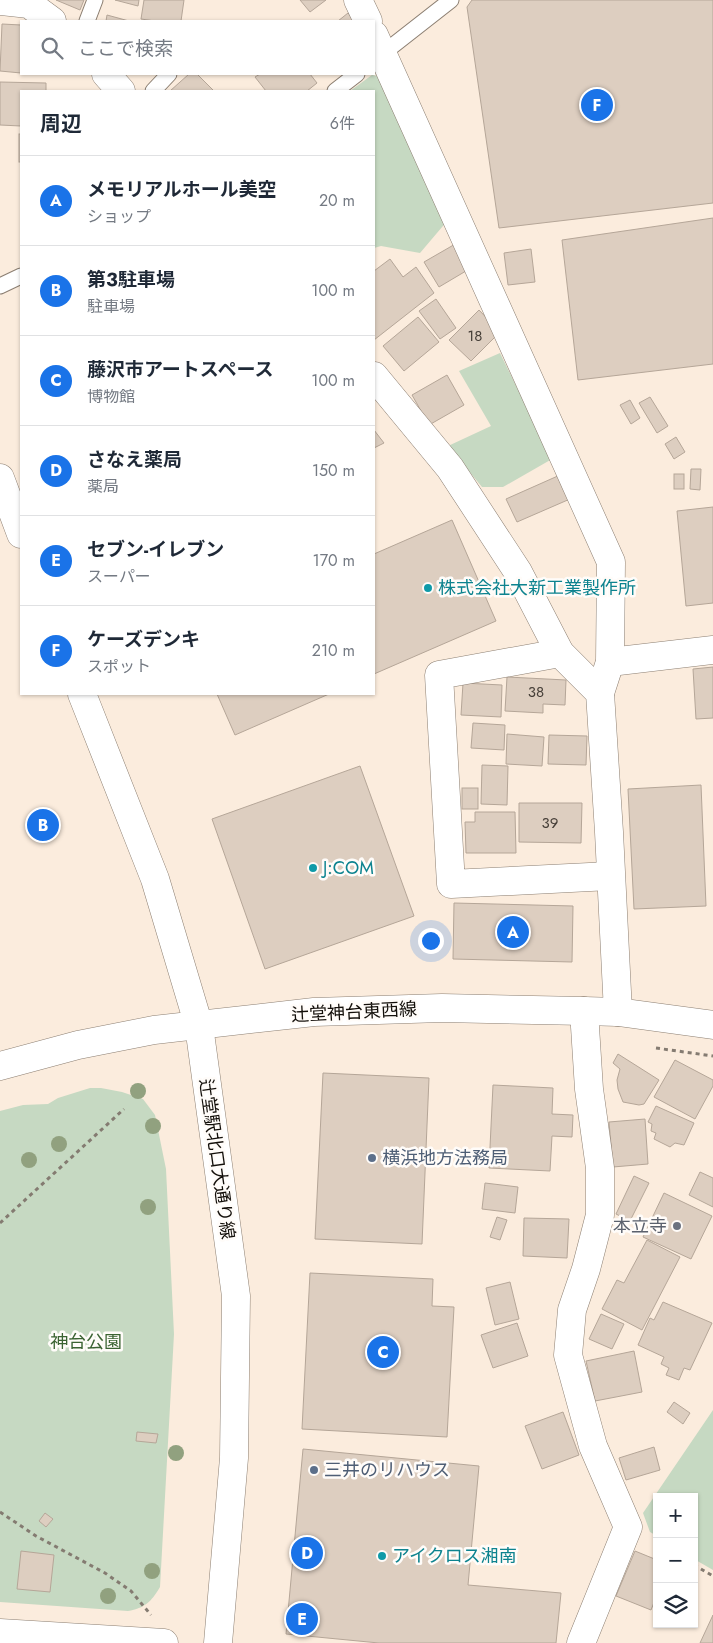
<!DOCTYPE html>
<html lang="ja">
<meta charset="utf-8">
<style>
:root{--surface:#fff;--page:#f6f6f7;--text:#1f2937;--muted:#747a83;--line:#e0e1e3;--accent:#1a73e8}
body{margin:0;font-family:Jost,"Noto Sans JP",sans-serif;background:var(--page);color:var(--text)}
.controls{position:absolute;right:15px;bottom:15px;display:grid;overflow:hidden;border-radius:0px;box-shadow:0 1px 4px #0004}
.controls button{width:45px;height:45px;display:grid;place-items:center;padding:0;border:0;border-bottom:1px solid var(--line);background:var(--surface);color:var(--text);font:25px sans-serif}
.you{position:absolute;left:430px;top:940px;width:18px;height:18px;margin:-12px;border:4px solid #fff;border-radius:50%;background:#1a73e8;box-shadow:0 0 0 8px #1a73e833}
.badge{display:grid;place-items:center;width:32px;height:32px;border-radius:50%;background:var(--accent);color:#fff;font-size:16px;font-weight:700}
.pin{position:absolute;translate:-50% -50%;border:2px solid #fff;box-shadow:0 1px 5px #0006}
.list{margin:0;padding:0;list-style:none}
h2{display:flex;justify-content:space-between;align-items:center;height:65px;margin:0;padding:0 20px;font-size:21px}
h2 small{font-size:16px;font-weight:400;color:var(--muted)}
.list li{display:grid;grid-template-columns:32px 1fr auto;gap:15px;align-items:center;box-sizing:border-box;height:90px;padding:0 20px;border-top:1px solid var(--line)}
.list b{display:block;font-size:19px;white-space:nowrap}
.list p{margin:0;font-size:16px;white-space:nowrap;color:var(--muted)}
.list em{font-size:16px;font-style:normal;color:var(--muted)}
.icon{flex:none;width:28px;height:28px;fill:none;stroke:currentColor;stroke-width:2;stroke-linecap:round;stroke-linejoin:round}
.map{position:relative;flex:none;width:713px;height:1643px;overflow:hidden}
.search{position:absolute;background:var(--surface);box-shadow:0 1px 4px #0004;left:20px;top:20px;width:355px;height:55px;display:flex;align-items:center;gap:12px;box-sizing:border-box;padding:0 18px;border-radius:0px;color:var(--muted);font-size:19px}
.panel{position:absolute;background:var(--surface);box-shadow:0 1px 4px #0004;left:20px;top:90px;width:355px;height:605px;border-radius:0px}
.map>svg:first-child{display:block}
</style>
<div class="map">
<svg width="713" height="1643" viewBox="0 0 713 1643">
<rect width="100%" height="100%" fill="#fbecdd"/>
<g fill="#c6d9c2">
<path d="M372 75 384 77 448 220 420 253 381 246 374 248V91H350Z"/>
<path d="M500 353 552 459 503 487H482L448 446 491 426 459 371Z"/>
<path d="M90 1088H101L122 1092 143 1099 155 1115 166 1169 174 1334 160 1587C151 1602 145 1608 128 1611L0 1602V1111L23 1105 48 1104 58 1098Z"/>
<path d="M713 1410V1570L694 1559V1497H657V1536L650 1532 643 1513Z"/>
</g>
<g fill="#ddcec0" stroke="#b5a698">
<path d="M56 0H84L80 10Z"/>
<path d="M115 0H139L138 6Z"/>
<path d="M144 0H184L181 21H155L141 19Z"/>
<path d="M300 0H326L310 12Z"/>
<path d="M472 0H713V203L499 228 467 7Z"/>
<path d="M348 13 355 21H338Z"/>
<path d="M107 15 129 21H106Z"/>
<path d="M2 24 21 25V73L0 71Z"/>
<path d="M189 74H197L214 91H170Z"/>
<path d="M260 74H310L317 83 307 91H266L255 77Z"/>
<path d="M0 82 46 83V91H21V126L0 125Z"/>
<rect x="19" y="134" width="2" height="28"/>
<path d="M713 218V364L578 380 562 240Z"/>
<path d="M457 243 471 268 439 287 424 262Z"/>
<path d="M531 249 535 282 508 285 504 253Z"/>
<path d="M390 259 403 277 416 267 434 293 374 340V271Z"/>
<path d="M436 299 456 328 440 339 419 311Z"/>
<path d="M479 310 500 332 471 361 449 340Z"/>
<path d="M418 317 439 342 404 371 383 346Z"/>
<path d="M447 375 464 405 429 425 412 395Z"/>
<path d="M650 397 668 426 657 433 639 403Z"/>
<path d="M630 400 640 418 631 424 620 405Z"/>
<path d="M374 430 384 443 374 448Z"/>
<path d="M676 437 685 452 674 459 665 444Z"/>
<path d="M691 469H701L700 490 690 489Z"/>
<rect x="674" y="474" width="10" height="15"/>
<path d="M560 475 570 499 517 522 506 499Z"/>
<path d="M713 507V603L686 606 677 511Z"/>
<path d="M452 520 496 621 374 674V554Z"/>
<path d="M713 667V718L696 719 693 669Z"/>
<path d="M507 677 566 680 565 705 543 704V713L505 711Z"/>
<path d="M463 683 502 685 501 717 461 715Z"/>
<path d="M217 694H329L235 735Z"/>
<path d="M473 723 505 725 504 750 471 748Z"/>
<path d="M507 734 544 737 542 766 506 764Z"/>
<path d="M549 735 587 736 586 765 548 764Z"/>
<path d="M482 765 508 766 507 805 481 804Z"/>
<path d="M360 766 414 916 265 969 212 819Z"/>
<path d="M701 785 706 906 634 909 628 789Z"/>
<rect x="462" y="788" width="16" height="21"/>
<path d="M519 803H582L581 843 519 842Z"/>
<path d="M475 812H515L516 853H466L465 822H475Z"/>
<path d="M454 903 573 906 572 962 453 959Z"/>
<path d="M618 1054 659 1080 644 1104 639 1105 623 1102 618 1089 617 1080 620 1069 613 1063Z"/>
<path d="M675 1060 713 1080V1086L695 1119 654 1097Z"/>
<path d="M323 1073 429 1078 422 1244 315 1239Z"/>
<path d="M493 1085 553 1088 552 1114 573 1115 572 1137 552 1136 550 1171 489 1168Z"/>
<path d="M656 1106 694 1123 684 1145 675 1143 670 1147 654 1139 656 1133 651 1131 652 1124 648 1122Z"/>
<path d="M645 1119 648 1164 613 1167 609 1122Z"/>
<path d="M700 1172 713 1178V1207L689 1195Z"/>
<path d="M634 1176 649 1183 630 1221 616 1214Z"/>
<path d="M485 1183 518 1187 515 1213 482 1209Z"/>
<path d="M664 1193 712 1216 691 1259 643 1237Z"/>
<path d="M497 1217 507 1220 500 1240 490 1237Z"/>
<path d="M524 1218 569 1219 567 1258 523 1256Z"/>
<path d="M647 1240 680 1257 642 1330 602 1309 617 1280 624 1283Z"/>
<path d="M310 1273 433 1279 432 1306 454 1307 447 1437 302 1429Z"/>
<path d="M510 1282 519 1319 495 1325 486 1288Z"/>
<path d="M663 1302 712 1323 690 1370 684 1368 679 1380 666 1375 669 1368 661 1364 664 1357 638 1345 650 1318 654 1320Z"/>
<path d="M601 1314 624 1324 612 1349 589 1339Z"/>
<path d="M517 1323 528 1356 493 1368 481 1335Z"/>
<path d="M634 1351 642 1392 595 1401 586 1361Z"/>
<path d="M674 1402 690 1413 683 1424 667 1412Z"/>
<path d="M563 1412 579 1455 542 1469 525 1426Z"/>
<path d="M137 1432 158 1434 156 1443 136 1441Z"/>
<path d="M654 1447 660 1470 626 1480 619 1458Z"/>
<path d="M303 1449 479 1466 468 1585 561 1593 556 1643H379L286 1634Z"/>
<path d="M45 1513 53 1519 46 1527 39 1521Z"/>
<path d="M21 1551 54 1555 50 1592 17 1589Z"/>
<path d="M635 1551 657 1560V1595L651 1610 616 1596Z"/>
<path d="M713 1615V1643H700Z"/>
</g>
<g fill="none" stroke-linecap="round" stroke-linejoin="round">
<defs>
<g id="lane">
<path d="M87 21 95 0"/>
<path d="M377 58 451 0"/>
<path d="M153 91 169 74"/>
<path d="M335 91 357 74"/>
<path d="M0 286 21 276"/>
</g>
<g id="street">
<path d="M358 0 368 21"/>
<path d="M0 1 29 4 52 21"/>
<path d="M374 35 611 562 610 662 600 693"/>
<path d="M106 74 121 91"/>
<path d="M374 376 450 468 518 572 560 653 600 693 609 832 618 1012"/>
<path d="M560 653 439 675 451 884 610 876"/>
<path d="M610 662 713 650"/>
<path d="M581 1643 628 1527 593 1446 568 1355 572 1310 586 1269 600 1215V1168L589 1089 584 1011"/>
</g>
<g id="secondary">
<path d="M0 478 21 534"/>
<path d="M82 694 155 879 199 1026 236 1296 234 1458 218 1643"/>
<path d="M0 1066 78 1045 154 1030 314 1012 442 1008 584 1011 618 1012 713 1025"/>
<path d="M0 1633 164 1643"/>
</g>
</defs>
<use href="#lane" stroke="#8c7f72" stroke-width="17"/>
<use href="#street" stroke="#8c7f72" stroke-width="29"/>
<use href="#secondary" stroke="#8c7f72" stroke-width="29"/>
<g stroke="#847b71" stroke-width="3" stroke-dasharray="4 4" stroke-linecap="butt">
<path d="M656 1048 713 1056"/>
<path d="M0 1223 124 1109"/>
<path d="M0 1512 36 1536 105 1573 131 1591 151 1615"/>
<path d="M694 1565 713 1576"/>
</g>
<use href="#lane" stroke="#fff" stroke-width="15"/>
<use href="#street" stroke="#fff" stroke-width="28"/>
<use href="#secondary" stroke="#fff" stroke-width="28"/>
</g>
<g fill="#91a17f">
<circle cx="138" cy="1091" r="8"/>
<circle cx="153" cy="1126" r="8"/>
<circle cx="59" cy="1144" r="8"/>
<circle cx="29" cy="1160" r="8"/>
<circle cx="148" cy="1207" r="8"/>
<circle cx="176" cy="1453" r="8"/>
<circle cx="152" cy="1571" r="8"/>
<circle cx="108" cy="1596" r="8"/>
</g>
<g fill="#0f9aa8" stroke="#fffcf9" stroke-width="2">
<circle cx="428" cy="588" r="5"/>
<circle cx="313" cy="868" r="5"/>
<circle cx="382" cy="1556" r="5"/>
</g>
<g fill="#5c6f8a" stroke="#fffcf9" stroke-width="2">
<circle cx="372" cy="1158" r="5"/>
<circle cx="314" cy="1470" r="5"/>
</g>
<circle fill="#6b7280" stroke="#fffcf9" stroke-width="2" cx="677" cy="1226" r="5"/>
<g text-anchor="middle" dominant-baseline="central" stroke-width="5" stroke-linejoin="round" paint-order="stroke">
<g font-size="15" fill="#463f38">
<text x="475" y="336">18</text>
<text x="536" y="692">38</text>
<text x="550" y="823">39</text>
</g>
<g font-size="18" fill="#0d838f" stroke="#fffcf9" text-anchor="start">
<text x="438" y="588">株式会社大新工業製作所</text>
<text x="323" y="868">J:COM</text>
<text x="392" y="1556">アイクロス湘南</text>
</g>
<g font-size="18" fill="#130f0a" stroke="#fffcf9">
<text transform="translate(354 1012) rotate(-3)">辻堂神台東西線</text>
<text transform="translate(217 1159) rotate(82)">辻堂駅北口大通り線</text>
</g>
<g font-size="18" fill="#4e5e75" stroke="#fffcf9" text-anchor="start">
<text x="382" y="1158">横浜地方法務局</text>
<text x="324" y="1470">三井のリハウス</text>
</g>
<g font-size="18" fill="#5b616d" stroke="#fffcf9" text-anchor="end">
<text x="667" y="1226">本立寺</text>
</g>
<g font-size="18" fill="#3b6332" stroke="#fffcf9">
<text x="86" y="1342">神台公園</text>
</g>
</g>
</svg>
<div class="controls">
<button>+</button>
<button>−</button>
<button><svg class="icon" aria-label="layers" viewBox="0 0 24 24"><path d="M12 4l9 5-9 5-9-5zM3 14l9 5 9-5"/></svg></button>
</div>
<div class="you"></div>
<div class="pin badge" style="left:513px;top:932px">A</div>
<div class="pin badge" style="left:43px;top:825px">B</div>
<div class="pin badge" style="left:383px;top:1352px">C</div>
<div class="pin badge" style="left:307px;top:1553px">D</div>
<div class="pin badge" style="left:302px;top:1619px">E</div>
<div class="pin badge" style="left:597px;top:105px">F</div>
<div class="search"><svg class="icon" aria-label="search" viewBox="0 0 24 24"><circle cx="10" cy="10" r="6"/><path d="M15 15l6 6"/></svg>ここで検索</div>
<section class="panel">
<h2>周辺<small>6件</small></h2>
<ul class="list">
<li><span class="badge">A</span><div><b>メモリアルホール美空</b><p>ショップ</p></div><em>20 m</em></li>
<li><span class="badge">B</span><div><b>第３駐車場</b><p>駐車場</p></div><em>100 m</em></li>
<li><span class="badge">C</span><div><b>藤沢市アートスペース</b><p>博物館</p></div><em>100 m</em></li>
<li><span class="badge">D</span><div><b>さなえ薬局</b><p>薬局</p></div><em>150 m</em></li>
<li><span class="badge">E</span><div><b>セブン-イレブン</b><p>スーパー</p></div><em>170 m</em></li>
<li><span class="badge">F</span><div><b>ケーズデンキ</b><p>スポット</p></div><em>210 m</em></li>
</ul>
</section>
</div>
